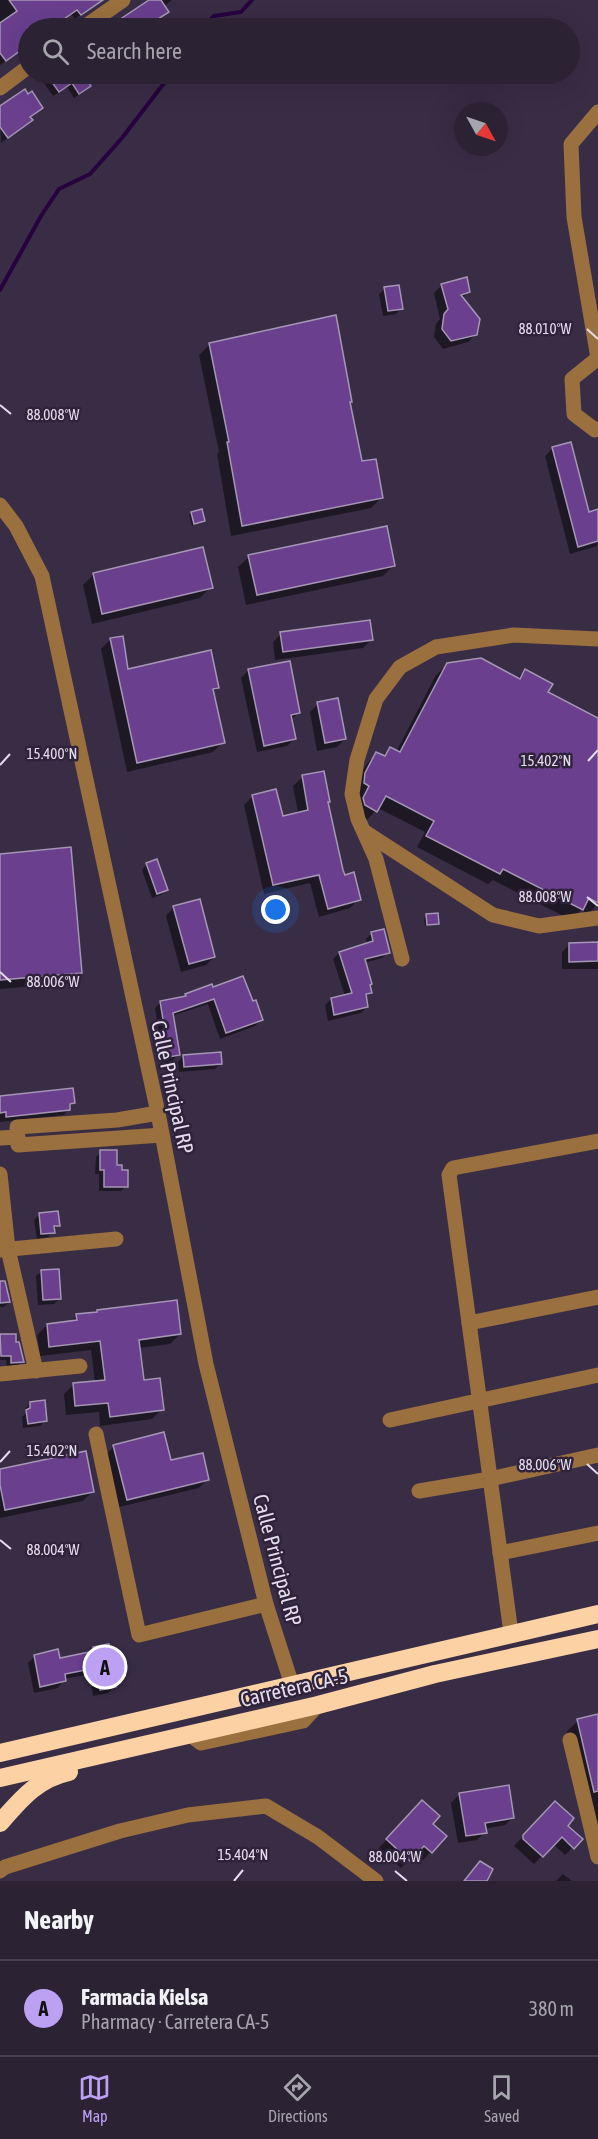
<!DOCTYPE html>
<meta charset="utf-8">
<style>
:root{--surface:#2b2234;--page:#372f40;--text:#f1f3f6;--muted:#a6a4ac;--line:#473f4f;--accent:#bca0f2}
body{margin:0;font-family:"Asap Condensed",sans-serif;background:var(--page);color:var(--text)}
.compass{position:absolute;left:454px;top:102px;width:54px;height:54px;border-radius:50%;background:var(--surface);box-shadow:0 6px 24px #0002;rotate:130deg}
.you{position:absolute;left:276px;top:910px;width:21px;height:21px;margin:-15px;border:4px solid #fff;border-radius:50%;background:#1a73e8;box-shadow:0 0 0 9px #1a73e833}
.badge{display:grid;place-items:center;width:39px;height:39px;border-radius:50%;background:var(--accent);color:#111;font-size:20px;font-weight:700}
.pin{position:absolute;translate:-50% -50%;border:3px solid #fff;box-shadow:0 2px 6px #0006}
.list{margin:0;padding:0;list-style:none}
h2{display:flex;justify-content:space-between;align-items:center;height:78px;margin:0;padding:0 24px;font-size:26px}
h2 small{font-size:20px;font-weight:400;color:var(--muted)}
.list li{display:grid;grid-template-columns:39px 1fr auto;gap:18px;align-items:center;box-sizing:border-box;height:96px;padding:0 24px;border-top:2px solid var(--line)}
.list b{display:block;font-size:22px;white-space:nowrap}
.list p{margin:0;font-size:20px;white-space:nowrap;color:var(--muted)}
.list em{font-size:20px;font-style:normal;color:var(--muted)}
.icon{flex:none;width:33px;height:33px;fill:none;stroke:currentColor;stroke-width:2;stroke-linecap:round;stroke-linejoin:round}
.map{position:relative;flex:none;width:598px;height:1881px;overflow:hidden}
.search{position:absolute;background:var(--surface);box-shadow:0 6px 24px #0002;left:18px;right:18px;top:18px;height:66px;display:flex;align-items:center;gap:15px;box-sizing:border-box;padding:0 21px;border-radius:33px;color:var(--muted);font-size:22px}
.sheet{height:174px;background:var(--surface)}
nav{display:flex;justify-content:space-around;align-items:center;box-sizing:border-box;height:84px;border-top:2px solid var(--line);background:var(--surface);font-size:16px;color:var(--muted)}
nav a{display:grid;justify-items:center;gap:3px}
nav .on{color:var(--accent)}
.map>svg:first-child{display:block}
</style>
<div class="map">
<svg width="598" height="1881" viewBox="0 0 598 1881">
<rect width="100%" height="100%" fill="#392d46"/>
<g fill="#0007">
<path d="M0 0H102L75 19 71 14 51 28H28V45L0 65Z"/>
<path d="M153 0H172L163 7 162 16 146 27 147 28H109Z"/>
<path d="M43 74H87L83 77 84 91 74 98 67 87 53 96 40 77Z"/>
<path d="M0 108H41L29 118 31 120 25 126 1 143Z"/>
<path d="M442 285 469 292 462 298 476 334 468 342 443 349 434 337 436 324 440 319 434 293Z"/>
<path d="M385 289 401 309 396 314 383 316 379 294Z"/>
<path d="M210 344 348 403 361 463 382 497 371 508 231 536 217 454 219 452 199 355Z"/>
<path d="M553 448 588 513 598 512 597 546 570 554 545 456Z"/>
<path d="M191 513 204 521 192 526 189 515Z"/>
<path d="M249 557 394 565 383 576 246 605 238 567Z"/>
<path d="M94 574 211 587 200 598 92 624 83 585Z"/>
<path d="M281 634 371 640 363 648 275 660 273 642Z"/>
<path d="M111 639 127 671 218 688 212 693 223 742 213 752 127 772 101 649Z"/>
<path d="M448 664 517 679 525 671 546 693 598 720V904L588 914 581 910 571 920 493 880 488 884 417 847 425 832 378 808 366 821 355 785 366 765 376 754 382 757 390 748 396 752 436 675Z"/>
<path d="M249 670 299 712 291 720 294 739 287 746 257 752 241 678Z"/>
<path d="M318 704 345 739 337 747 317 751 310 712Z"/>
<path d="M303 777 327 803 344 877 359 899 350 908 319 917 310 883 264 894 244 805 253 796 282 817 298 813 293 786Z"/>
<path d="M0 855 80 972 69 983 0 989Z"/>
<path d="M147 864 166 890 161 895 152 898 142 870Z"/>
<path d="M174 907 214 957 206 965 181 972 166 916Z"/>
<path d="M427 916 437 923 435 925 425 926 424 918Z"/>
<path d="M372 933 389 952 382 958 364 963 370 992 365 997 367 1007 361 1013 328 1021 325 1005 331 999 345 996 333 959 339 953 367 944 366 939Z"/>
<path d="M570 944H598V969H562V952Z"/>
<path d="M212 989 261 1020 255 1026 220 1039 208 1004 172 1016 178 1055 172 1061 163 1063 155 1008 161 1002 183 999 186 995Z"/>
<path d="M183 1056 221 1063 215 1069 179 1072 178 1062Z"/>
<path d="M0 1098 74 1102 64 1115 0 1122Z"/>
<path d="M101 1152 116 1166 126 1186 121 1191H99V1174H95L96 1157Z"/>
<path d="M40 1214 58 1225 48 1237 37 1239 34 1220Z"/>
<path d="M42 1271 59 1299 54 1304 38 1305 36 1276Z"/>
<path d="M0 1275V1282L9 1302 4 1307H0Z"/>
<path d="M97 1312 180 1334 170 1344 139 1348 143 1382 162 1409 152 1419 100 1426 99 1412 66 1415 64 1394 74 1384 95 1382 91 1350 40 1356 37 1335 47 1325 70 1322 77 1316 95 1314Z"/>
<path d="M15 1335V1343L22 1361 17 1366 7 1368 6 1360H0V1336Z"/>
<path d="M30 1403 46 1420 40 1426 23 1428 22 1417 26 1413 25 1409Z"/>
<path d="M114 1446 207 1480 199 1488 119 1507 106 1455Z"/>
<path d="M0 1470 92 1492 83 1501 0 1518Z"/>
<path d="M94 1648 115 1686 108 1693 93 1696 90 1674 64 1679 58 1688 34 1693 28 1663 35 1656 59 1660 88 1654Z"/>
<path d="M598 1716V1866L567 1731 578 1721Z"/>
<path d="M459 1795 513 1817 505 1825 484 1829 485 1832 477 1840 458 1843 451 1803Z"/>
<path d="M414 1810 445 1836 423 1860 415 1853 401 1868 379 1848Z"/>
<path d="M547 1811 581 1839 565 1855 553 1844 534 1864 514 1846Z"/>
<path d="M563 1874 572 1881H556Z"/>
</g>
<g fill="none" stroke-linecap="round" stroke-linejoin="round">
<g stroke="#26033d" stroke-width="4">
<path d="M202 28 214 16 241 12 252 0"/>
<path d="M0 290 41 216 59 189 90 174 122 138 171 74"/>
</g>
</g>
<g fill="#693f8e" stroke="#a596b5" stroke-width="1.5">
<path d="M9 0H103L81 15 77 10 51 28H28V45L6 61 0 53V23L17 11Z"/>
<path d="M149 0H161L169 12 144 28H107Z"/>
<path d="M46 74H87L84 76 91 86 79 94 72 83 59 92Z"/>
<path d="M25 89 28 94 32 91 43 108 30 117 33 120 8 138 0 127V106Z"/>
<path d="M467 277 470 292 461 295 480 319 477 335 451 341 442 329 444 314 448 309 441 284Z"/>
<path d="M399 285 403 309 388 311 384 287Z"/>
<path d="M336 315 352 402H350L362 461 376 459 383 498 242 526 227 442H229L209 343Z"/>
<path d="M571 442 589 512 598 509V541L578 547 552 447Z"/>
<path d="M202 509 205 521 194 524 191 512Z"/>
<path d="M387 526 395 566 257 595 248 555Z"/>
<path d="M203 547 213 588 102 614 93 573Z"/>
<path d="M370 620 373 640 283 652 280 632Z"/>
<path d="M123 636 128 669 211 650 219 688 213 689 225 743 137 763 110 638Z"/>
<path d="M481 658 520 679 525 669 553 684 548 692 598 718V903L589 898 583 910 503 869 500 874 426 836 434 821 386 796 377 812 365 805 363 798 369 786 364 783 365 773 376 752 385 756 390 747 400 752 447 663Z"/>
<path d="M290 661 300 713 291 715 296 739 264 746 248 669Z"/>
<path d="M338 698 346 739 325 743 317 702Z"/>
<path d="M324 771 330 802H328L343 870 345 875 354 872 361 900 328 909 319 875 273 885 252 795 276 789 283 816 308 810 302 775Z"/>
<path d="M71 847 82 973 0 980V854Z"/>
<path d="M157 859 168 890 157 894 146 863Z"/>
<path d="M200 899 215 957 189 964 173 906Z"/>
<path d="M438 913 439 924 427 925 426 914Z"/>
<path d="M384 929 390 953 365 959 372 984 370 985 372 993 366 994 368 1007 334 1015 331 998 352 993 339 952 373 941 371 932Z"/>
<path d="M598 942V961L569 962V943Z"/>
<path d="M243 976 253 1001 256 1000 263 1020 226 1033 214 999 173 1013 180 1055 169 1057 160 1001 186 996 185 994 212 984 213 987Z"/>
<path d="M221 1052 222 1064 184 1067 183 1055Z"/>
<path d="M73 1088 75 1103 70 1104V1110L6 1117V1112L0 1113V1096Z"/>
<path d="M100 1150H117V1165H122V1170H128V1187H104V1170H100Z"/>
<path d="M58 1211 60 1226H54L55 1233 41 1234 39 1213Z"/>
<path d="M59 1269 61 1299 43 1300 41 1270Z"/>
<path d="M0 1281H5L10 1302 0 1303Z"/>
<path d="M177 1300 181 1334 139 1340 144 1380 160 1378 164 1410 110 1417 108 1403 75 1406 73 1383 105 1380 100 1341 49 1347 47 1324 77 1320 76 1314 97 1312V1310Z"/>
<path d="M0 1334H16V1342H19L24 1362 11 1363V1356H1Z"/>
<path d="M45 1400 47 1421 28 1424 26 1410 30 1408V1402Z"/>
<path d="M164 1432 171 1460 203 1453 209 1480 127 1500 113 1445Z"/>
<path d="M86 1451 94 1492 5 1510 0 1485V1469Z"/>
<path d="M109 1644 116 1687 100 1690 96 1668 65 1674 66 1681 40 1687 34 1655 58 1649 60 1658 94 1651 93 1647Z"/>
<path d="M598 1714V1791L594 1792 577 1719Z"/>
<path d="M509 1785 514 1818 485 1823 487 1833 466 1836 459 1793Z"/>
<path d="M422 1800 440 1816 433 1824 447 1836 432 1853 424 1846 410 1861 386 1839Z"/>
<path d="M555 1801 574 1818 568 1826 583 1839 574 1849 562 1837 543 1857 523 1839V1835Z"/>
<path d="M480 1861 493 1869 487 1881H464Z"/>
</g>
<g fill="none" stroke-linecap="round" stroke-linejoin="round">
<g stroke="#9b703f" stroke-width="15">
<path d="M83 28 123 0"/>
<path d="M0 88 28 67"/>
<path d="M598 358 574 217 571 144 598 112"/>
<path d="M598 358 572 379 574 414 595 430 598 429"/>
<path d="M0 505 16 526 42 576 158 1113 206 1364 266 1604 292 1685"/>
<path d="M365 832 493 915 539 926 598 918"/>
<path d="M402 959 376 859 358 819 352 794 357 760 376 699 400 667 436 647 514 635 598 639"/>
<path d="M158 1113 117 1120 17 1127 18 1145 162 1135"/>
<path d="M0 1138 18 1137"/>
<path d="M0 1174 8 1249 36 1371"/>
<path d="M0 1250 116 1239"/>
<path d="M469 1323 598 1297"/>
<path d="M0 1374 80 1366"/>
<path d="M390 1420 598 1375"/>
<path d="M96 1434 139 1635 266 1604"/>
<path d="M419 1491 490 1479 598 1455"/>
<path d="M500 1553 598 1533"/>
<path d="M511 1633 449 1175 453 1168 598 1141"/>
<path d="M189 1734 201 1743 303 1721 318 1705"/>
<path d="M570 1740 598 1857"/>
<path d="M0 1871 5 1867 120 1831 188 1815 266 1806 318 1837 376 1881"/>
</g>
<g stroke="#fcd2a5" stroke-width="18">
<path d="M0 1753 598 1614"/>
<path d="M0 1778 318 1705 435 1674 598 1639"/>
<path d="M0 1823C21 1799 37 1779 69 1772"/>
</g>
</g>
<path fill="none" stroke="#e4dded" stroke-width="2" d="M587 329 598 339M0 405 11 414M588 761 598 750M0 765 10 754M587 897 598 906M0 972 11 982M0 1462 10 1451M587 1464 598 1474M0 1540 11 1549M395 1871 407 1881M234 1881 243 1870"/>
<g text-anchor="middle" dominant-baseline="central" stroke-width="5" stroke-linejoin="round" paint-order="stroke">
<g font-size="21" fill="#e4dded" stroke="#2f233b">
<text transform="translate(173 1087) rotate(78)">Calle Principal RP</text>
<text transform="translate(278 1560) rotate(75)">Calle Principal RP</text>
<text transform="translate(294 1687) rotate(-13)">Carretera CA-5</text>
</g>
</g>
<g font-size="15" text-anchor="middle" fill="#e4dded" stroke="#2f233b" stroke-width="5" stroke-linejoin="round" paint-order="stroke">
<text x="545" y="334">88.010°W</text>
<text x="53" y="420">88.008°W</text>
<text x="52" y="759">15.400°N</text>
<text x="546" y="766">15.402°N</text>
<text x="545" y="902">88.008°W</text>
<text x="53" y="987">88.006°W</text>
<text x="52" y="1456">15.402°N</text>
<text x="545" y="1470">88.006°W</text>
<text x="53" y="1555">88.004°W</text>
<text x="243" y="1860">15.404°N</text>
<text x="395" y="1862">88.004°W</text>
</g>
</svg>
<svg class="compass" viewBox="-18 -18 36 36"><path d="M0-13l5 13h-10z" fill="#e53935"/><path d="M0 13l5-13h-10z" fill="#a6a4ac"/></svg>
<div class="you"></div>
<div class="pin badge" style="left:105px;top:1667px">A</div>
<div class="search"><svg class="icon" aria-label="search" viewBox="0 0 24 24"><circle cx="10" cy="10" r="6"/><path d="M15 15l6 6"/></svg>Search here</div>
</div>
<section class="sheet">
<h2>Nearby<small></small></h2>
<ul class="list">
<li><span class="badge">A</span><div><b>Farmacia Kielsa</b><p>Pharmacy · Carretera CA-5</p></div><em>380 m</em></li>
</ul>
</section>
<nav>
<a class="on"><svg class="icon" aria-label="map" viewBox="0 0 24 24"><path d="M3 6l6-2 6 2 6-2v14l-6 2-6-2-6 2zM9 4v14M15 6v14"/></svg>Map</a>
<a><svg class="icon" aria-label="directions" viewBox="0 0 24 24"><path d="M12 3l9 9-9 9-9-9zM9 14v-3h6M13 9l2 2-2 2"/></svg>Directions</a>
<a><svg class="icon" aria-label="saved" viewBox="0 0 24 24"><path d="M7 4h10v16l-5-4-5 4z"/></svg>Saved</a>
</nav>
